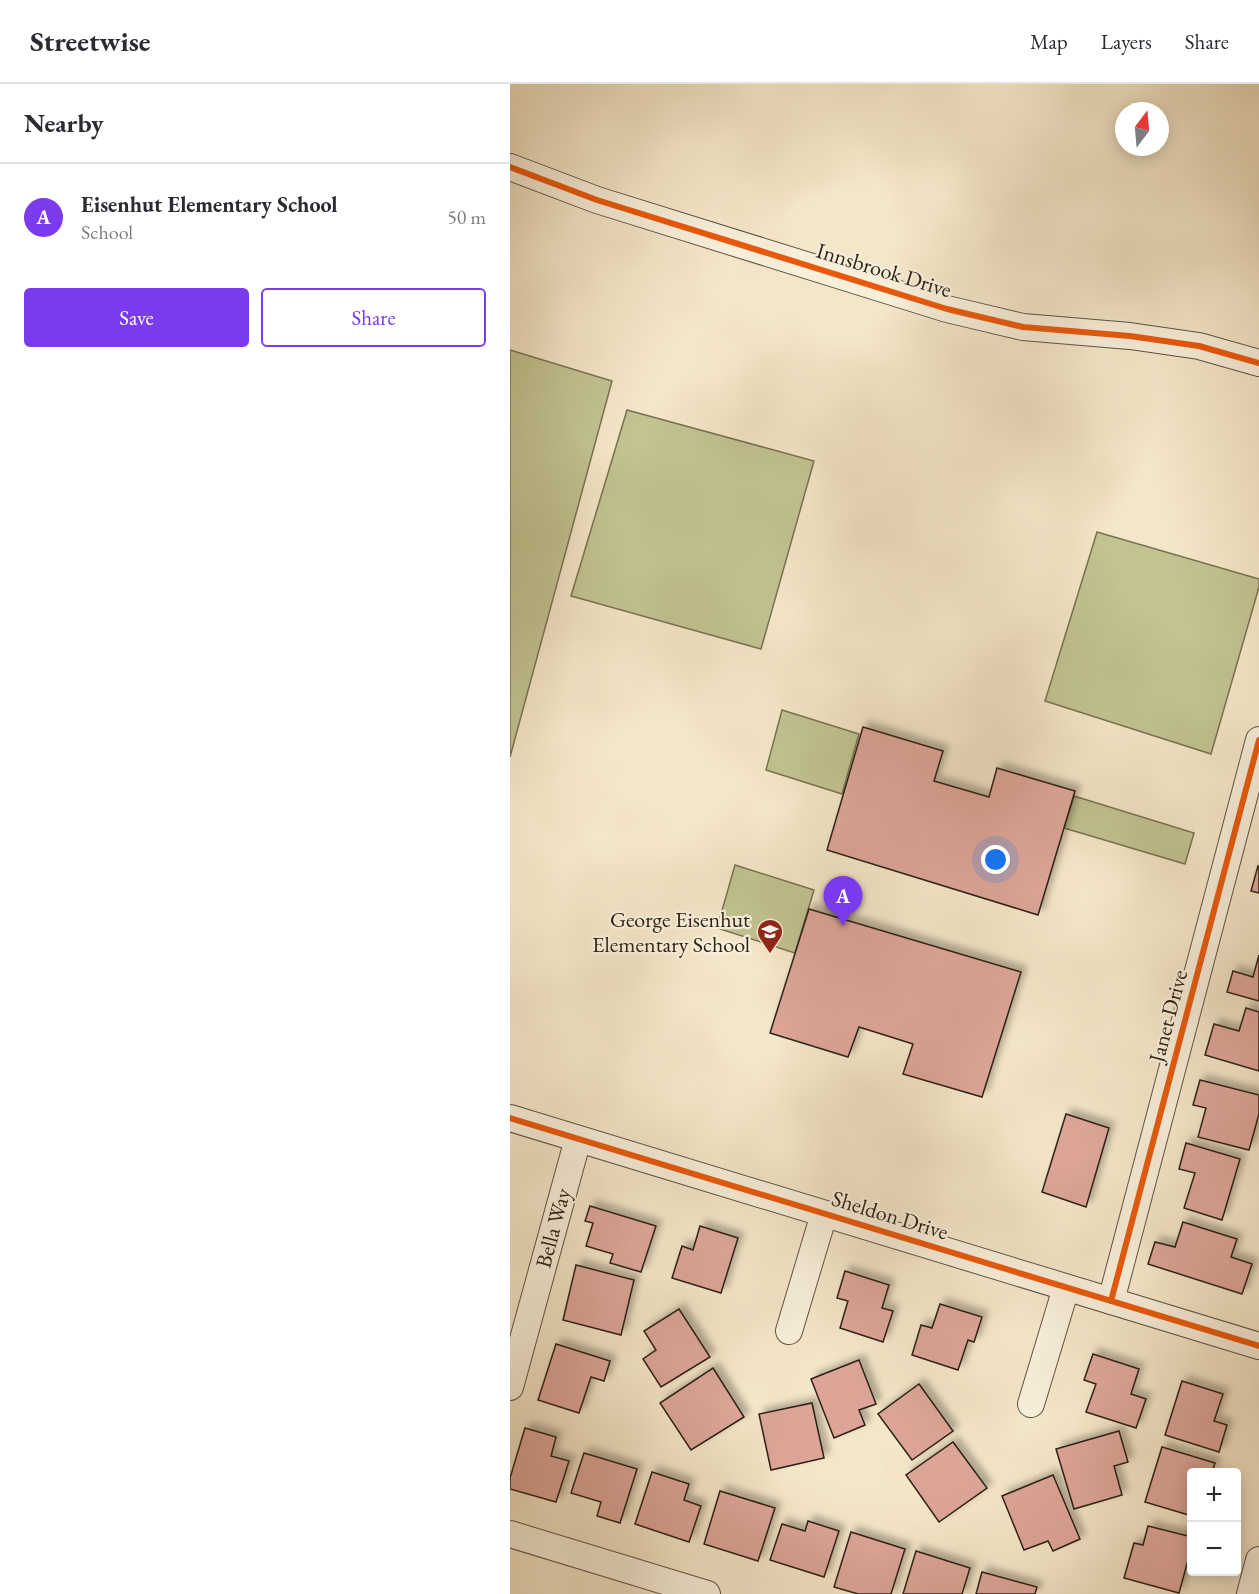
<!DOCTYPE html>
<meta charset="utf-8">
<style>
:root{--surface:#fff;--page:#f7f7f7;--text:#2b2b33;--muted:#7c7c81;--line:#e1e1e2;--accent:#7c3aed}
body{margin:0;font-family:"EB Garamond",serif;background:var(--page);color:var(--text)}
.controls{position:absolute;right:18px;bottom:18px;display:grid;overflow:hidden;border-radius:6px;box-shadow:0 3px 15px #0003}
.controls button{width:54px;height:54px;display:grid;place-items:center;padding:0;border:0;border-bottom:2px solid var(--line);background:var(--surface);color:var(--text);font:30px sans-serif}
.compass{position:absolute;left:605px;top:18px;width:54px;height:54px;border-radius:50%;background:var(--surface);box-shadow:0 3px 15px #0003;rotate:16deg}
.you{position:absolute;left:486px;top:776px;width:21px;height:21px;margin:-15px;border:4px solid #fff;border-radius:50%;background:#1a73e8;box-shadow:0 0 0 9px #1a73e833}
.badge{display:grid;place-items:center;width:39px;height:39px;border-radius:50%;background:var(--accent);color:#fff;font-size:20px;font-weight:700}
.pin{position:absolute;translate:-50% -50px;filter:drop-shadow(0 2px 3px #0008)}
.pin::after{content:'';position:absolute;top:32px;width:21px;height:18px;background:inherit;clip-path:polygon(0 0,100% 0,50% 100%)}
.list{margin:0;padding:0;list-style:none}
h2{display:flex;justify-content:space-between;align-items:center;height:78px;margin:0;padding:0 24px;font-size:26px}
h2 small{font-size:20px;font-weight:400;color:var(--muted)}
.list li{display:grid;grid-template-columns:39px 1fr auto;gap:18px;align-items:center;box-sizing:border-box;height:108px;padding:0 24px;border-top:2px solid var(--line)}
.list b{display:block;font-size:22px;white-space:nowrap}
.list p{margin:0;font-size:20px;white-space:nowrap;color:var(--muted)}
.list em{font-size:20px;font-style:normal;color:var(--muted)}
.actions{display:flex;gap:12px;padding:18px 24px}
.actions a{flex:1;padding:14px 0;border:2px solid var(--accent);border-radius:6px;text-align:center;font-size:21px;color:var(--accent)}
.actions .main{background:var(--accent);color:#fff}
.map{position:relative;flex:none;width:749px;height:1510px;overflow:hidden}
header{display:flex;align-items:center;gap:36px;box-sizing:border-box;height:84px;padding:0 30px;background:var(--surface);border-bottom:2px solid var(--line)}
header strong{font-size:28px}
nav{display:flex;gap:33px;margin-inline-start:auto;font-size:21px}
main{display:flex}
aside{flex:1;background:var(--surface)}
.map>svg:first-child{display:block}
</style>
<header>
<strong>Streetwise</strong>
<nav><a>Map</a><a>Layers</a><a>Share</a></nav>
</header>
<main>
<aside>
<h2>Nearby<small></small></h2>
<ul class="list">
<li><span class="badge">A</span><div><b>Eisenhut Elementary School</b><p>School</p></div><em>50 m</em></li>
</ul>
<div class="actions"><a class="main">Save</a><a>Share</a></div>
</aside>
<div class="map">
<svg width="749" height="1510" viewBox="0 0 749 1510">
<defs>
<filter id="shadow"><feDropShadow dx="5.5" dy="-5.5" stdDeviation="3" flood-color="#0004"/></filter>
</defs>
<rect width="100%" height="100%" fill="#f4e6c8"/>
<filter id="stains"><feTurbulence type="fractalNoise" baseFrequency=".00333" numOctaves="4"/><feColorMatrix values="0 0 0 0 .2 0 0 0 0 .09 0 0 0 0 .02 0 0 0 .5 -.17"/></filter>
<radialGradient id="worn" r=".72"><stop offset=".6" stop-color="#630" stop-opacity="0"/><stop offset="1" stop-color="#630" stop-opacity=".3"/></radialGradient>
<g fill="#c2c391" stroke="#787254" stroke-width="1.5">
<path d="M0 266 102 297 0 673Z"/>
<path d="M117 326 304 377 251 565 61 512Z"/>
<path d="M587 448 749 495V503L701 670 535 617Z"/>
<path d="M272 626 349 650 332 710 256 686Z"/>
<path d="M564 712 684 749 675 780 554 744Z"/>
<path d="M225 781 304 806 285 869 207 844Z"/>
</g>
<g fill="#dca598" stroke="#2e2016" stroke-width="1.5" filter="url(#shadow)">
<path d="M353 643 433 667 424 697 479 713 487 684 565 707 528 831 317 766Z"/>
<path d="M748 782 749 783V809L741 807Z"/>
<path d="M299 825 511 888 472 1013 393 990 403 960 349 943 338 973 260 949Z"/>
<path d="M749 871V917L717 908 723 887 743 893Z"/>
<path d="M736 924 749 928V987L695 971 704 940 729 947Z"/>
<path d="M690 996 749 1011V1030L739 1066 688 1053 696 1024 683 1021Z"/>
<path d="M556 1030 599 1044 576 1123 532 1108Z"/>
<path d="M676 1059 730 1075 712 1136 674 1124 685 1089 669 1085Z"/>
<path d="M80 1122 146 1142 131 1188 100 1179 103 1170 76 1162 83 1139 75 1137Z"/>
<path d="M673 1138 727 1155 721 1173 742 1180 732 1210 638 1180 645 1158 665 1163Z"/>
<path d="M190 1142 228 1154 211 1209 162 1194 172 1162 183 1166Z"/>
<path d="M66 1181 124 1196 111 1251 53 1236Z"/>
<path d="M335 1187 379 1201 372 1224 383 1227 373 1258 330 1244 338 1217 327 1214Z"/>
<path d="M430 1220 472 1233 464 1258 458 1256 448 1286 402 1271 411 1241 422 1244Z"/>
<path d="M169 1225 200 1273 151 1303 133 1275 146 1266 134 1247Z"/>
<path d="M46 1260 100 1277 94 1297 81 1293 69 1329 28 1316Z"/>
<path d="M583 1270 629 1285 621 1310 636 1315 626 1344 576 1328 586 1300 574 1296Z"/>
<path d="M349 1276 366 1320 349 1326 355 1341 324 1354 301 1295Z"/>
<path d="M203 1284 234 1333 181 1366 150 1319Z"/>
<path d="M672 1297 713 1310 704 1337 717 1341 709 1368 655 1351Z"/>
<path d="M409 1300 443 1347 402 1376 368 1330Z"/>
<path d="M302 1319 314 1374 261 1386 249 1330Z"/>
<path d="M15 1344 46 1353 41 1372 59 1377 46 1418 0 1405V1394Z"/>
<path d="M609 1347 618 1378 604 1382 612 1411 564 1425 546 1365Z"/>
<path d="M443 1358 477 1404 429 1438 396 1391Z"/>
<path d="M652 1363 705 1379 702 1388H682V1432L635 1418Z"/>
<path d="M74 1369 127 1385 110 1439 87 1432 91 1418 61 1409Z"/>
<path d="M142 1388 179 1400 174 1416 191 1422 179 1458 125 1440Z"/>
<path d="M543 1391 570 1455 543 1467 538 1457 514 1466 492 1412Z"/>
<path d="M210 1407 265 1424 248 1477 194 1460Z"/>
<path d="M298 1437 329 1447 314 1493 260 1476 272 1440 295 1447Z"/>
<path d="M638 1442 682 1453V1462L669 1509 614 1494 624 1459 633 1461Z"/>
<path d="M341 1448 395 1465 381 1510H348L324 1503Z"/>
<path d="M406 1467 460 1484 452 1510H393Z"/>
<path d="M472 1488 527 1503 525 1510H466Z"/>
</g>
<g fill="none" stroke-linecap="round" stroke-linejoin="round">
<defs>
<g id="minor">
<path d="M0 83 87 116 437 225 513 243 620 252 689 262 749 279"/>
<path d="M0 1034 749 1262"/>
<path d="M601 1217 749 656"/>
<path d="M279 1247 314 1130"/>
<path d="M0 1303 68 1055"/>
<path d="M521 1320 556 1204"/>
<path d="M0 1450 197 1510"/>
<path d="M740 1510 749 1476"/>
</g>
</defs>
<use href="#minor" stroke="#605242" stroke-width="28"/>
<use href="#minor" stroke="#f8efdb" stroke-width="26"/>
<defs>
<g id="cycleway">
<path d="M0 83 87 116 437 225 513 243 620 252 689 262 749 279"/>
<path d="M0 1034 749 1262"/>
<path d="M601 1217 749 656"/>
</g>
</defs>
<use href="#cycleway" stroke="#f8efdb" stroke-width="10"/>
<use href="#cycleway" stroke="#e8590c" stroke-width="6"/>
</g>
<defs>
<symbol id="school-pin" viewBox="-11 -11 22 30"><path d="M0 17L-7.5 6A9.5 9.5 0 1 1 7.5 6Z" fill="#8f2418" stroke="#f8efdb"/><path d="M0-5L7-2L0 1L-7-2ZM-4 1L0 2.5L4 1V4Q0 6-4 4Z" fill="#fff"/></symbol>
</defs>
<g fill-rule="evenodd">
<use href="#school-pin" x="245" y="833" width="30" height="40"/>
</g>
<g text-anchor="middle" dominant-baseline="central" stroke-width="4.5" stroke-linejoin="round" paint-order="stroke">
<g font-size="22" fill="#2e2016" stroke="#f8efdb">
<text transform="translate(374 186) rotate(17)">Innsbrook Drive</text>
<text transform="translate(658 932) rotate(-75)">Janet Drive</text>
<text transform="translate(380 1131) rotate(17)">Sheldon Drive</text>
<text transform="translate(43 1144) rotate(-75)">Bella Way</text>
</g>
<g font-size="22" fill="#2e2016" stroke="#f8efdb" text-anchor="end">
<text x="240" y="835">George Eisenhut<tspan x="240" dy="25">Elementary School</tspan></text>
</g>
</g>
<rect width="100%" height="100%" filter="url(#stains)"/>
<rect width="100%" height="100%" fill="url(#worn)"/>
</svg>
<div class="controls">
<button>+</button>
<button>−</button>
</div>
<svg class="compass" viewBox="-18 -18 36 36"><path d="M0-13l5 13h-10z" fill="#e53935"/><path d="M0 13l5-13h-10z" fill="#7c7c81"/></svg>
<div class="you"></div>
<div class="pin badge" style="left:333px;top:842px">A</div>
</div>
</main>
